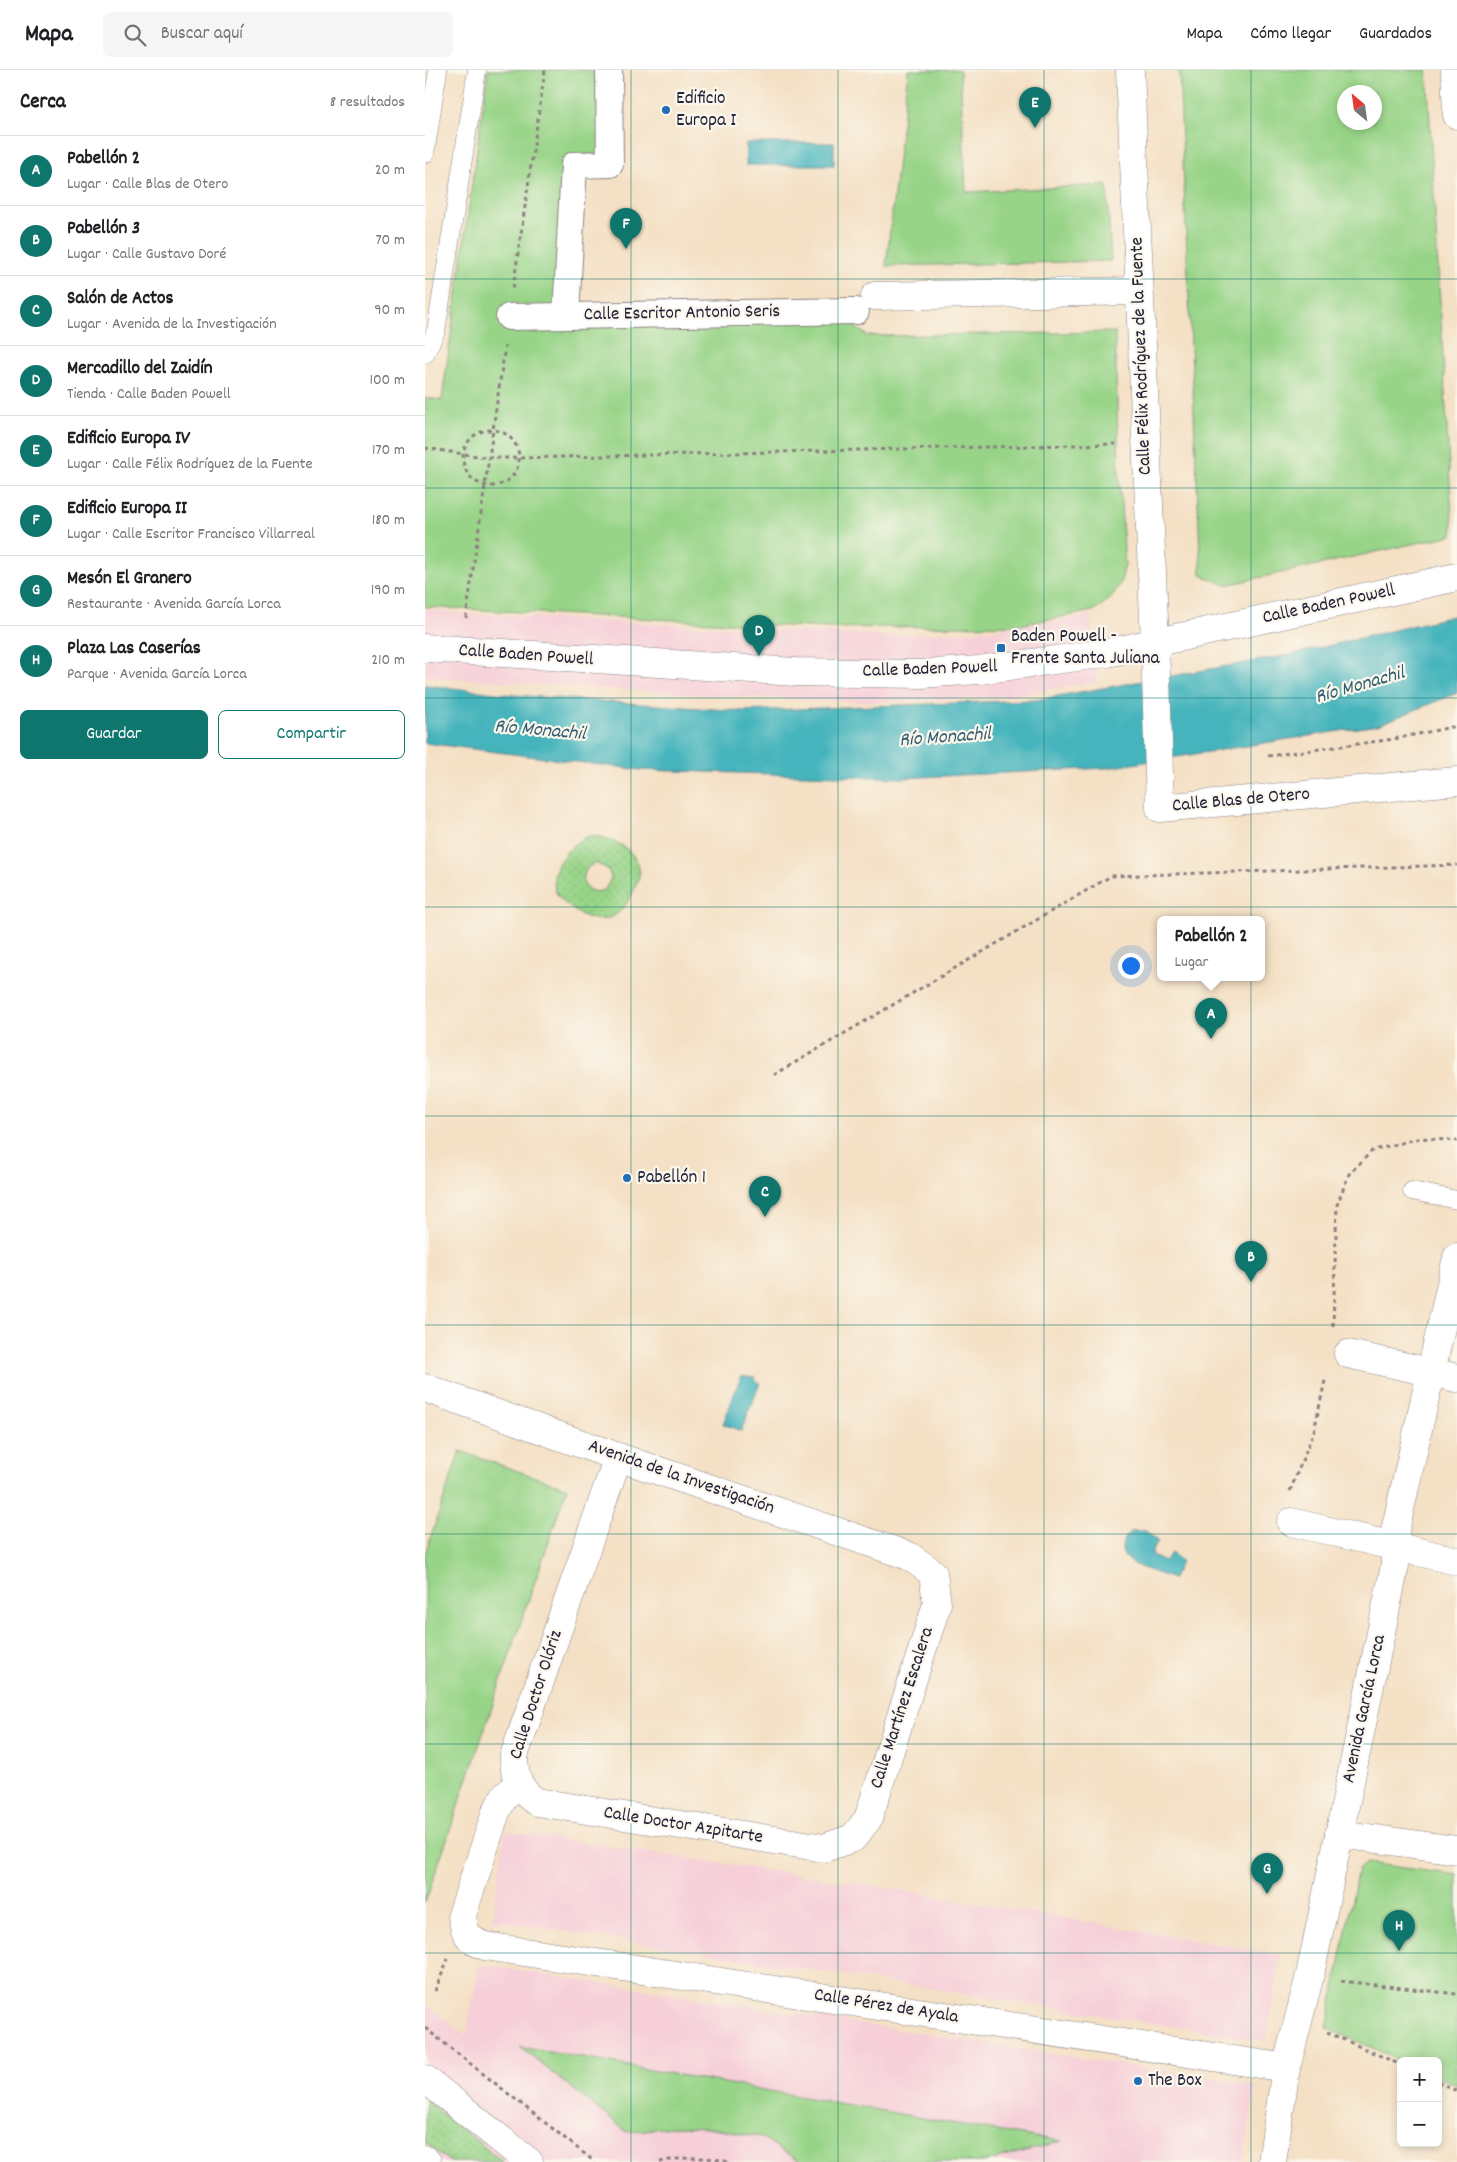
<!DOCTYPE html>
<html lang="es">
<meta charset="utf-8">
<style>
:root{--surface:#fff;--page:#f6f6f6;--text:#202124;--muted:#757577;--line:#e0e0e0;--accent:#0f766e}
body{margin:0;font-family:Dekko,sans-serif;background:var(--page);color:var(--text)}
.controls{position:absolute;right:15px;bottom:15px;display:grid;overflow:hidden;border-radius:8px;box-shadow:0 2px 8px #0003}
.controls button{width:45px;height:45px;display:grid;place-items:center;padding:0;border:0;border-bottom:1px solid var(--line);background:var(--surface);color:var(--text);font:25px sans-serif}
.compass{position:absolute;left:912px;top:15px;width:45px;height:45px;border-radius:50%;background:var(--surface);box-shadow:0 2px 8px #0003;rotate:331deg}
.you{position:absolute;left:705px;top:895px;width:18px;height:18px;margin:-12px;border:4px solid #fff;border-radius:50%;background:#1a73e8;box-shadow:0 0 0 8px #1a73e833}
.badge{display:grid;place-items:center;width:32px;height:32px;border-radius:50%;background:var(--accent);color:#fff;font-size:16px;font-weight:700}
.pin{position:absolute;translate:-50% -41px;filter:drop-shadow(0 1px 2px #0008)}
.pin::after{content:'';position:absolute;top:26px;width:18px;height:15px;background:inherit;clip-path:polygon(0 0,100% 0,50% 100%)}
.popup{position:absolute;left:732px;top:846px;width:108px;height:65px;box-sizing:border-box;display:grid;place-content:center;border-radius:8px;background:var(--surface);filter:drop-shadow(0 1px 4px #0005);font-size:16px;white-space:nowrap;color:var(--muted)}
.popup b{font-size:19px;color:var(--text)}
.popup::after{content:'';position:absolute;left:50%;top:100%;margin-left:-10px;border:10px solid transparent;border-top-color:var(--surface)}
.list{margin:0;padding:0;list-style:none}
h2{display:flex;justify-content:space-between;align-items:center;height:65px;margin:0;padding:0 20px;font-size:21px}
h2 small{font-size:16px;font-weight:400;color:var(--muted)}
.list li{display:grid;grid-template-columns:32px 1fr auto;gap:15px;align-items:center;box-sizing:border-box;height:70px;padding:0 20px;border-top:1px solid var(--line)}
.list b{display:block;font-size:19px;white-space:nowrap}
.list p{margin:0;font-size:16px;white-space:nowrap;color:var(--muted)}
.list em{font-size:16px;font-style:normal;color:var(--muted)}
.actions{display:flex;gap:10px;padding:15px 20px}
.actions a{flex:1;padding:11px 0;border:1px solid var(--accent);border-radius:8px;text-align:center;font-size:18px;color:var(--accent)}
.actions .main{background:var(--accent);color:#fff}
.icon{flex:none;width:28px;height:28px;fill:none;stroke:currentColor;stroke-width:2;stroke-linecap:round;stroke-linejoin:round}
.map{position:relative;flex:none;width:1032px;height:2092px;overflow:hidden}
header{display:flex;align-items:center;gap:30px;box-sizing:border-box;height:70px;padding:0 25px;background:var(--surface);border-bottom:1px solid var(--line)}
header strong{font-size:24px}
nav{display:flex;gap:28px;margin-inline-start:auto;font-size:18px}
.search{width:350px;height:45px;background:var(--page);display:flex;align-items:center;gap:12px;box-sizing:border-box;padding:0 18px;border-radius:8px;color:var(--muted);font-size:19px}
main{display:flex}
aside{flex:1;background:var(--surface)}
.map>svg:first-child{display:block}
</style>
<header>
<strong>Mapa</strong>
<div class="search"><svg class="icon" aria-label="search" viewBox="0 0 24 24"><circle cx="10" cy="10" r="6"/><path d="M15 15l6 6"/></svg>Buscar aquí</div>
<nav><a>Mapa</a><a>Cómo llegar</a><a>Guardados</a></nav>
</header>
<main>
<aside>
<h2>Cerca<small>8 resultados</small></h2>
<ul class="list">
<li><span class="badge">A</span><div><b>Pabellón 2</b><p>Lugar · Calle Blas de Otero</p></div><em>20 m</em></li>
<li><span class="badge">B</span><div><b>Pabellón 3</b><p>Lugar · Calle Gustavo Doré</p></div><em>70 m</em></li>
<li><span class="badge">C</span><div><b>Salón de Actos</b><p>Lugar · Avenida de la Investigación</p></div><em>90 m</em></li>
<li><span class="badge">D</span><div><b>Mercadillo del Zaidín</b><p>Tienda · Calle Baden Powell</p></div><em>100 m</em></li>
<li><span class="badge">E</span><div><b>Edificio Europa IV</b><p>Lugar · Calle Félix Rodríguez de la Fuente</p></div><em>170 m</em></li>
<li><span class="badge">F</span><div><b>Edificio Europa II</b><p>Lugar · Calle Escritor Francisco Villarreal</p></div><em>180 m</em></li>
<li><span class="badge">G</span><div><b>Mesón El Granero</b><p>Restaurante · Avenida García Lorca</p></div><em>190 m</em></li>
<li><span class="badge">H</span><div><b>Plaza Las Caserías</b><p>Parque · Avenida García Lorca</p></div><em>210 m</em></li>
</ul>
<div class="actions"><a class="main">Guardar</a><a>Compartir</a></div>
</aside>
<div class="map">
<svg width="1032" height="2092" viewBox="0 0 1032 2092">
<defs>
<pattern id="garden-dots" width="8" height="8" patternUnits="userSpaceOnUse" patternTransform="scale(1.25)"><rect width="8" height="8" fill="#98d488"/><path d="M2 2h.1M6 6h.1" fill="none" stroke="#83b676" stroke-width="1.8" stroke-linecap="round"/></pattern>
</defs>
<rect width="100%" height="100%" fill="#fbf7ec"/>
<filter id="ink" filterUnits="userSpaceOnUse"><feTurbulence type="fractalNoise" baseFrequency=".02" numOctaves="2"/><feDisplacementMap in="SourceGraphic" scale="10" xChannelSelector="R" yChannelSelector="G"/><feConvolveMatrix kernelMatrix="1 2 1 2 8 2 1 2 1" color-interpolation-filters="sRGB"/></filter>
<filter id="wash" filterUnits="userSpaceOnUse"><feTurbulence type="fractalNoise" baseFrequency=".0096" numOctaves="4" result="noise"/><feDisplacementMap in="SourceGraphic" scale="20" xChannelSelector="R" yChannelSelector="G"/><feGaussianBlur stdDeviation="1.12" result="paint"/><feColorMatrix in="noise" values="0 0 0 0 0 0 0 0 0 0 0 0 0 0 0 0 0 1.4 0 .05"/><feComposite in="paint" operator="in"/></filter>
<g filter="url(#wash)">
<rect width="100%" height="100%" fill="#f4e0c4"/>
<g fill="#f6cfd8">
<path d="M0 539 30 543 459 566 556 561 665 546 671 612 578 627 441 632 298 626 20 608 0 605Z"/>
<path d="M80 1761 468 1819 856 1885 841 1971 67 1850Z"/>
<path d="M54 1894 831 2016 818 2092H0V1933L41 1966Z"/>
</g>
<g fill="#98d488" stroke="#5d7b62" fill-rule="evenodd">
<path d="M63 0H176V83L138 89 134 251 426 248 431 258 443 266 690 262 694 405 700 495 695 514 684 530 668 541 594 555 402 558 0 537V328L17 330Z"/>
<path d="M483 0H535L541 122 682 115 686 191 461 196Z"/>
<path d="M754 0H1002L1028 465 801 515 776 505ZM949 22V52H919V22Z"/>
<path d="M35 1381 142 1418 0 1833V1484Z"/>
<path d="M942 1793 1032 1805V2015L1013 2007V1991H977L902 1958 933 1799Z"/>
<path d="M95 1977 583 2063 637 2071 560 2092H376L336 2067 288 2058 246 2057 202 2062Z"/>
</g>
<g fill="url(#garden-dots)" stroke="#5d7b62" fill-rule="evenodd">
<path d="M164 766C185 764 223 785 213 810 203 837 187 861 155 844 147 839 137 833 132 824 120 801 144 774 164 766ZM170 793 183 799 186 808 180 820 171 822 162 819 157 810 162 798Z"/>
<path d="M0 2030 78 2092H25L0 2072Z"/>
</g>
<g fill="#44b4bc" stroke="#336b7c">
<rect x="321" y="73" width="88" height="22"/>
<path d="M1032 545V623L953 655 682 698 477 708 216 700 0 673V615L88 625 317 641 610 630 865 585Z"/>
<path d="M316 1306 330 1307 331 1312 335 1313 316 1361 298 1354Z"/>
<path d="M708 1461H721L733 1472 727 1480V1486L739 1491 746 1483 756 1491 748 1509C736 1504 713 1498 704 1491 692 1482 697 1467 708 1461Z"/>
</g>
</g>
<g filter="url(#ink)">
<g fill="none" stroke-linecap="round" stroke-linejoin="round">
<defs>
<g id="service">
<path d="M0 84 13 0"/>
<path d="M0 284 11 261 52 0"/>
<path d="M987 1121 1032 1130"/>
</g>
<g id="pedestrian">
<path d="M141 246 149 95 185 94 184 0"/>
<path d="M84 247 431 241"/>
</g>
<g id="minor">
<path d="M1030 0 1032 45"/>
<path d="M450 226 714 221"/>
<path d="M730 572 735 738 1032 711"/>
<path d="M923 1284 1032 1308"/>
<path d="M0 1318 193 1387 484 1486 508 1503 512 1534 443 1749 428 1768 399 1778 112 1732C94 1721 89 1707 89 1686L193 1387"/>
<path d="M866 1452 1032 1491"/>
<path d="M93 1715 79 1727 71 1742 37 1845C39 1863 43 1870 60 1876L861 1998"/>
<path d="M914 1764 1032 1780"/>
<path d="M0 2009 104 2092"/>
<path d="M0 2090 2 2092"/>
<path d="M847 2092 861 1998 885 1905 970 1495V1461L1032 1187"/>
</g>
<path id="tertiary" d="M705 0 730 572"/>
<path id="secondary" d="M0 578 371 602 495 604 554 600 682 583 1032 507"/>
</defs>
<use href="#service" stroke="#8b8180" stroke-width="19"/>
<use href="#pedestrian" stroke="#8b8180" stroke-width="28"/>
<use href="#minor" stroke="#8b8180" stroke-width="29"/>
<use href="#tertiary" stroke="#8b8180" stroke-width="29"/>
<use href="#secondary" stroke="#8b8180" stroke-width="29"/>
<g stroke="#8b8180" stroke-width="3" stroke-dasharray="4 4" stroke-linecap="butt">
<path d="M88 218 120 0"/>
<circle cx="66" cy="388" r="28"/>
<path d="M0 378 65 388H94L691 374"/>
<path d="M41 548 80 276"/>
<path d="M843 686 969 669 1032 656"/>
<path d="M349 1005 686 806 1032 795"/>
<path d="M908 1256 912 1135 924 1104 948 1080 996 1068 1032 1071"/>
<path d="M865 1421 889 1361 901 1306"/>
<path d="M916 1911 1032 1924"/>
<path d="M10 1921 23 1889"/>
<path d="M0 1958 170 2092"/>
<path d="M902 1962 976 1995"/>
<path d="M1013 2012 1032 2021"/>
<path d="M235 2092C255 2087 284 2086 304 2092"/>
</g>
<use href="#service" stroke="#fff" stroke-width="18"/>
<use href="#pedestrian" stroke="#fff" stroke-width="26"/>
<use href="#minor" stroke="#fff" stroke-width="28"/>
<use href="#tertiary" stroke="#fff" stroke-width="28"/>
<use href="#secondary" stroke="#fff" stroke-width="28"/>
</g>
</g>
<path fill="none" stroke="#0f766e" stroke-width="1" stroke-opacity="0.55" d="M206 0V2092M413 0V2092M619 0V2092M826 0V2092M0 209H1032M0 418H1032M0 628H1032M0 837H1032M0 1046H1032M0 1255H1032M0 1464H1032M0 1674H1032M0 1883H1032"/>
<g fill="#1f6fb2" stroke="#fbf7ec" stroke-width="2">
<circle cx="241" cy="40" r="5"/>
<rect x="571" y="573" width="10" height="10" rx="2.5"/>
<circle cx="202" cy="1108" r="5"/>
<circle cx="713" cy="2011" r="5"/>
</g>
<g text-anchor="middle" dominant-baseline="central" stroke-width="4.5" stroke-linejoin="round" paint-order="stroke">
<g font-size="19" fill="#22223b" stroke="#fbf7ec" text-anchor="start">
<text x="251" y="29">Edificio<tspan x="251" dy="22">Europa I</tspan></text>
<text x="586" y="567">Baden Powell -<tspan x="586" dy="22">Frente Santa Juliana</tspan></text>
<text x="212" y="1108">Pabellón 1</text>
<text x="723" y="2011">The Box</text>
</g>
<g font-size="19" fill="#22223b" stroke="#fbf7ec">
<text transform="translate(257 244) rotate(-1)">Calle Escritor Antonio Seris</text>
<text transform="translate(717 286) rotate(-92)">Calle Félix Rodríguez de la Fuente</text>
<text transform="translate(904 535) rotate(-12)">Calle Baden Powell</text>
<text transform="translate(101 586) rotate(4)">Calle Baden Powell</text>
<text transform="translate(505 600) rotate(-2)">Calle Baden Powell</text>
<text transform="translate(816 731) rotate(-5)">Calle Blas de Otero</text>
<text transform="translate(256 1408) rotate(19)">Avenida de la Investigación</text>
<text transform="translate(112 1625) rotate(-72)">Calle Doctor Olóriz</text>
<text transform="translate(478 1638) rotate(-72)">Calle Martínez Escalera</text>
<text transform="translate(940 1639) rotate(-78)">Avenida García Lorca</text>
<text transform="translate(258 1756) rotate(9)">Calle Doctor Azpitarte</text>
<text transform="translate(461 1937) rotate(9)">Calle Pérez de Ayala</text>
</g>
<g font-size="20" font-style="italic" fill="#305c6f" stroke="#fbf7ec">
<text transform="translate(935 616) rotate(-16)">Río Monachil</text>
<text transform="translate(115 661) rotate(5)">Río Monachil</text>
<text transform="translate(520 668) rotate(-4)">Río Monachil</text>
</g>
</g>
</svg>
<div class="controls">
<button>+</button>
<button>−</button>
</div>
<svg class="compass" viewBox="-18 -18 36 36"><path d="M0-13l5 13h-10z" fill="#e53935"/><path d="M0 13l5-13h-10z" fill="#757577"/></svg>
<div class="you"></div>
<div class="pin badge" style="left:786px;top:969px">A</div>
<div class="popup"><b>Pabellón 2</b>Lugar</div>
<div class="pin badge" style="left:826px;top:1212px">B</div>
<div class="pin badge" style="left:340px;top:1147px">C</div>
<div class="pin badge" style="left:334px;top:586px">D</div>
<div class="pin badge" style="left:610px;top:58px">E</div>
<div class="pin badge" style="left:201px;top:179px">F</div>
<div class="pin badge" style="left:842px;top:1824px">G</div>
<div class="pin badge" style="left:974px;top:1881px">H</div>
</div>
</main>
